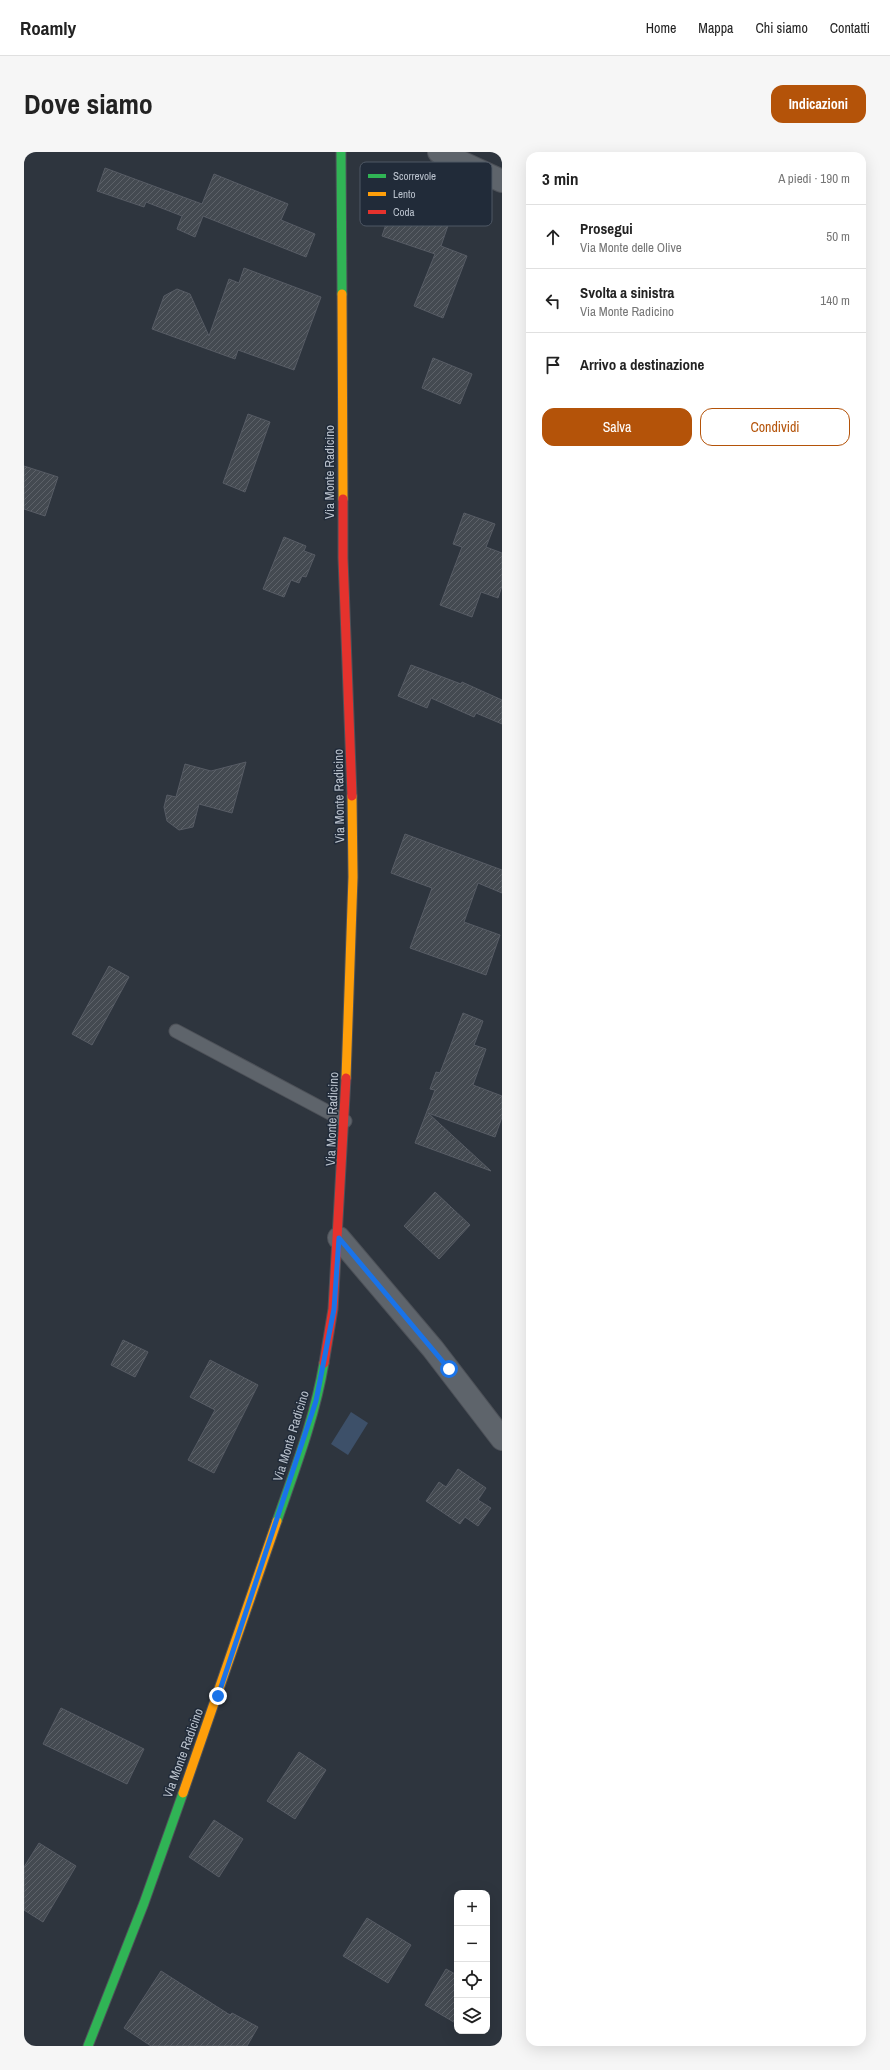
<!DOCTYPE html>
<html lang="it">
<meta charset="utf-8">
<style>
:root{--surface:#fff;--page:#f6f6f6;--text:#222;--muted:#767676;--line:#e0e0e0;--accent:#b45309}
body{margin:0;font-family:"Archivo Narrow",sans-serif;background:var(--page);color:var(--text)}
.controls{position:absolute;right:12px;bottom:12px;display:grid;overflow:hidden;border-radius:8px;box-shadow:0 4px 16px #0002}
.controls button{width:36px;height:36px;display:grid;place-items:center;padding:0;border:0;border-bottom:1px solid var(--line);background:var(--surface);color:var(--text);font:20px sans-serif}
.stop{position:absolute;width:12px;height:12px;margin:-9px;border:3px solid #1a73e8;border-radius:50%;background:#fff}
.stop.end{background:#1a73e8;border-color:#fff;box-shadow:0 1px 4px #0008}
.list{margin:0;padding:0;list-style:none}
h2{display:flex;justify-content:space-between;align-items:center;height:52px;margin:0;padding:0 16px;font-size:17px}
h2 small{font-size:13px;font-weight:400;color:var(--muted)}
.list li{display:grid;grid-template-columns:26px 1fr auto;gap:12px;align-items:center;box-sizing:border-box;height:64px;padding:0 16px;border-top:1px solid var(--line)}
.list b{display:block;font-size:15px;white-space:nowrap}
.list p{margin:0;font-size:13px;white-space:nowrap;color:var(--muted)}
.list em{font-size:13px;font-style:normal;color:var(--muted)}
.actions{display:flex;gap:8px;padding:12px 16px}
.actions a{flex:1;padding:9px 0;border:1px solid var(--accent);border-radius:12px;text-align:center;font-size:14px;color:var(--accent)}
.actions .main{background:var(--accent);color:#fff}
.icon{flex:none;width:22px;height:22px;fill:none;stroke:currentColor;stroke-width:2;stroke-linecap:round;stroke-linejoin:round}
.map{position:relative;flex:none;width:478px;height:1894px;overflow:hidden;border-radius:12px}
header{display:flex;align-items:center;gap:24px;box-sizing:border-box;height:56px;padding:0 20px;background:var(--surface);border-bottom:1px solid var(--line)}
header strong{font-size:19px}
nav{display:flex;gap:22px;margin-inline-start:auto;font-size:14px}
.intro{display:flex;align-items:center;justify-content:space-between;box-sizing:border-box;height:96px;padding:0 24px}
h1{margin:0;font-size:28px}
.button{padding:10px 18px;border-radius:12px;background:var(--accent);color:#fff;font-size:14px;font-weight:700}
main{display:flex;gap:24px;padding:0 24px}
aside{flex:1;background:var(--surface);border-radius:12px;box-shadow:0 4px 16px #0002}
.map>svg:first-child{display:block}
</style>
<header>
<strong>Roamly</strong>
<nav><a>Home</a><a>Mappa</a><a>Chi siamo</a><a>Contatti</a></nav>
</header>
<div class="intro"><h1>Dove siamo</h1><a class="button">Indicazioni</a></div>
<main>
<div class="map">
<svg width="478" height="1894" viewBox="0 0 478 1894">
<defs>
<pattern id="building-hatch" width="6" height="6" patternUnits="userSpaceOnUse"><rect width="6" height="6" fill="#444a51"/><path d="M-1 1l2-2M0 6l6-6M5 7l2-2" fill="none" stroke="#5d6269"/></pattern>
</defs>
<rect width="100%" height="100%" fill="#2e353e"/>
<path fill="#3d5069" d="M327 1260 344 1271 324 1303 307 1292Z"/>
<g fill="url(#building-hatch)" stroke="#575c65">
<path d="M81 16 178 52 190 22 264 52 257 68 291 82 282 105 179 64 171 85 153 77 158 64 122 50 120 55 73 39Z"/>
<path d="M375 34 431 53 417 94 443 104 419 166 390 154 411 102 358 84Z"/>
<path d="M220 116 297 145 270 218 214 198 211 207 128 177 140 144 153 137 166 142 185 184 205 127 215 131Z"/>
<path d="M409 206 448 222 436 252 398 236Z"/>
<path d="M224 262 246 270 221 340 199 331Z"/>
<path d="M0 314 34 325 21 364 0 357Z"/>
<path d="M440 361 471 372 462 395 478 401V434L474 446 457 440 448 465 416 453 438 395 429 392Z"/>
<path d="M260 385 282 394 280 399 291 403 282 425 278 424 275 431 267 428 260 445 239 437Z"/>
<path d="M387 513 437 532 438 530 478 548V572L452 561 450 565 407 546 403 556 374 544Z"/>
<path d="M222 610 208 661 175 652 169 675 155 678 143 669 140 655 143 643 152 645 161 612 187 619Z"/>
<path d="M381 682 478 718V741L454 731 440 770 476 783 462 823 386 796 408 736 367 721Z"/>
<path d="M85 814 105 825 68 893 48 882Z"/>
<path d="M439 861 459 869 450 893 462 897 449 933 478 944V965L471 985 404 961 467 1019 391 991 411 938 406 937 412 920 416 921Z"/>
<path d="M411 1040 446 1073 415 1107 380 1074Z"/>
<path d="M99 1188 124 1200 111 1225 87 1213Z"/>
<path d="M186 1208 234 1233 190 1321 164 1308 191 1258 166 1245Z"/>
<path d="M434 1317 462 1336 454 1348 467 1356 454 1374 441 1365 436 1372 402 1349 415 1330 422 1335Z"/>
<path d="M37 1556 120 1597 103 1632 19 1592Z"/>
<path d="M275 1600 302 1618 271 1667 243 1649Z"/>
<path d="M190 1668 219 1687 195 1725 165 1705Z"/>
<path d="M15 1691 52 1714 19 1770 0 1758V1715Z"/>
<path d="M343 1766 387 1793 364 1831 319 1804Z"/>
<path d="M422 1817 433 1823V1872L401 1853Z"/>
<path d="M137 1819 206 1863 208 1861 234 1875 223 1894H127L100 1876Z"/>
</g>
<g fill="none" stroke-linecap="round" stroke-linejoin="round">
<defs>
<path id="lane" d="M152 879 321 969"/>
<g id="street">
<path d="M415 0 478 29"/>
<path d="M315 1086 409 1197 478 1287"/>
</g>
<g id="fast">
<path d="M317 0 318 142"/>
<path d="M253 1369C271 1317 291 1265 300 1211"/>
<path d="M64 1894 120 1751 159 1641"/>
</g>
<g id="slow">
<path d="M318 142 319 347"/>
<path d="M322 926 329 725 328 644"/>
<path d="M159 1641 253 1369"/>
</g>
<g id="jam">
<path d="M319 347V406L328 644"/>
<path d="M300 1211 309 1157 322 926"/>
</g>
</defs>
<use href="#lane" stroke="#4d5158" stroke-width="15"/>
<use href="#street" stroke="#4d5158" stroke-width="24"/>
<use href="#fast" stroke="#4d5158" stroke-width="11"/>
<use href="#slow" stroke="#4d5158" stroke-width="11"/>
<use href="#jam" stroke="#4d5158" stroke-width="11"/>
<use href="#lane" stroke="#5e646b" stroke-width="13"/>
<use href="#street" stroke="#5e646b" stroke-width="22"/>
<use href="#fast" stroke="#30b455" stroke-width="9"/>
<use href="#slow" stroke="#ff9f0a" stroke-width="9"/>
<use href="#jam" stroke="#e5322d" stroke-width="9"/>
</g>
<g fill="none" stroke-linecap="round" stroke-linejoin="round">
<path stroke="#1a73e8" stroke-width="5" d="M194 1544 292 1249 310 1157 315 1086 425 1217"/>
</g>
<g text-anchor="middle" dominant-baseline="central" stroke-width="3" stroke-linejoin="round" paint-order="stroke">
<g font-size="13" fill="#bac2cd" stroke="#212b39">
<text transform="translate(305 320) rotate(-90)">Via Monte Radicino</text>
<text transform="translate(315 644) rotate(-91)">Via Monte Radicino</text>
<text transform="translate(308 967) rotate(-88)">Via Monte Radicino</text>
<text transform="translate(267 1284) rotate(-73)">Via Monte Radicino</text>
<text transform="translate(159 1601) rotate(-70)">Via Monte Radicino</text>
</g>
</g>
<rect x="336" y="10" width="132" height="64" rx="6" fill="#212b39" stroke="#4f5865" stroke-width="1"/>
<rect x="344" y="22" width="18" height="4" fill="#30b455"/>
<rect x="344" y="40" width="18" height="4" fill="#ff9f0a"/>
<rect x="344" y="58" width="18" height="4" fill="#e5322d"/>
<g font-size="11" fill="#bac2cd">
<text x="369" y="28">Scorrevole</text>
<text x="369" y="46">Lento</text>
<text x="369" y="64">Coda</text>
</g>
</svg>
<div class="controls">
<button>+</button>
<button>−</button>
<button><svg class="icon" aria-label="locate" viewBox="0 0 24 24"><circle cx="12" cy="12" r="6"/><path d="M12 2v4M12 18v4M2 12h4M18 12h4"/></svg></button>
<button><svg class="icon" aria-label="layers" viewBox="0 0 24 24"><path d="M12 4l9 5-9 5-9-5zM3 14l9 5 9-5"/></svg></button>
</div>
<div class="stop" style="left:425px;top:1217px"></div>
<div class="stop end" style="left:194px;top:1544px"></div>
</div>
<aside>
<h2>3 min<small>A piedi · 190 m</small></h2>
<ul class="list">
<li><svg class="icon" aria-label="ahead" viewBox="0 0 24 24"><path d="M12 20V5M6 11l6-6 6 6"/></svg><div><b>Prosegui</b><p>Via Monte delle Olive</p></div><em>50 m</em></li>
<li><svg class="icon" aria-label="left" viewBox="0 0 24 24"><path d="M17 20v-9H6M10 6l-5 5 5 5"/></svg><div><b>Svolta a sinistra</b><p>Via Monte Radicino</p></div><em>140 m</em></li>
<li><svg class="icon" aria-label="arrive" viewBox="0 0 24 24"><path d="M6 21V4h12l-3 4 3 4H6"/></svg><div><b>Arrivo a destinazione</b></div></li>
</ul>
<div class="actions"><a class="main">Salva</a><a>Condividi</a></div>
</aside>
</main>
